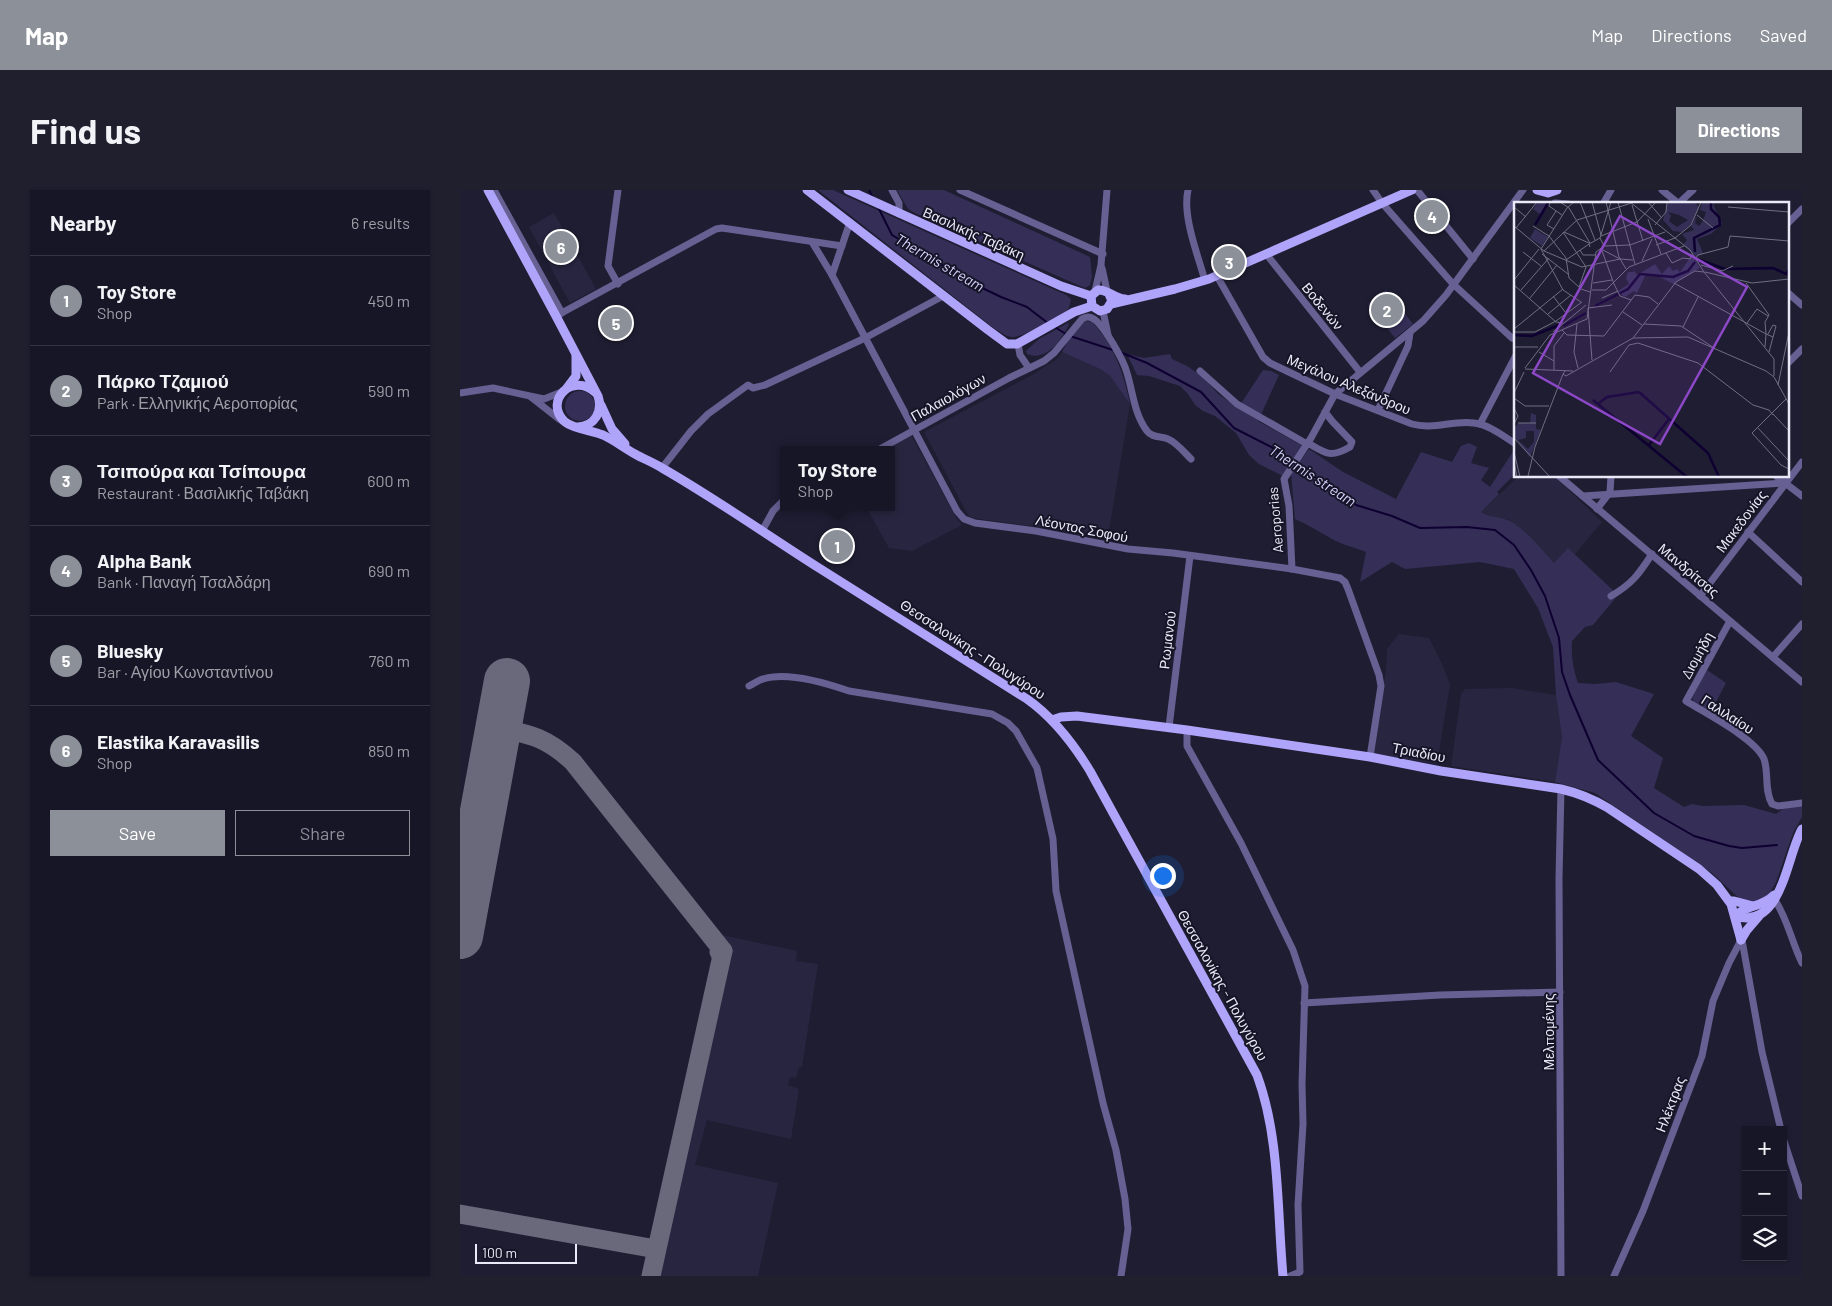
<!DOCTYPE html>
<meta charset="utf-8">
<style>
:root{--surface:#171626;--page:#201f2e;--text:#f1f3f6;--muted:#9e9fa7;--line:#363543;--accent:#8c9099}
body{margin:0;font-family:Barlow,sans-serif;background:var(--page);color:var(--text)}
.controls{position:absolute;right:15px;bottom:15px;display:grid;overflow:hidden;border-radius:0px;box-shadow:0 1px 4px #0004}
.controls button{width:45px;height:45px;display:grid;place-items:center;padding:0;border:0;border-bottom:1px solid var(--line);background:var(--surface);color:var(--text);font:25px sans-serif}
.scale{position:absolute;left:15px;bottom:12px;width:102px;box-sizing:border-box;padding-left:5px;border:2px solid #eae9f7;border-top:0;font-size:14px;line-height:18px;white-space:nowrap;color:#eae9f7;-webkit-text-stroke:4px #161427;paint-order:stroke}
.you{position:absolute;left:702px;top:685px;width:18px;height:18px;margin:-12px;border:4px solid #fff;border-radius:50%;background:#1a73e8;box-shadow:0 0 0 8px #1a73e833}
.badge{display:grid;place-items:center;width:32px;height:32px;border-radius:50%;background:var(--accent);color:#fff;font-size:16px;font-weight:700}
.pin{position:absolute;translate:-50% -50%;border:2px solid #fff;box-shadow:0 1px 5px #0006}
.popup{position:absolute;left:320px;top:256px;width:115px;height:65px;box-sizing:border-box;display:grid;place-content:center;border-radius:0px;background:var(--surface);filter:drop-shadow(0 1px 4px #0005);font-size:16px;white-space:nowrap;color:var(--muted)}
.popup b{font-size:19px;color:var(--text)}
.popup::after{content:'';position:absolute;left:50%;top:100%;margin-left:-10px;border:10px solid transparent;border-top-color:var(--surface)}
.list{margin:0;padding:0;list-style:none}
h2{display:flex;justify-content:space-between;align-items:center;height:65px;margin:0;padding:0 20px;font-size:21px}
h2 small{font-size:16px;font-weight:400;color:var(--muted)}
.list li{display:grid;grid-template-columns:32px 1fr auto;gap:15px;align-items:center;box-sizing:border-box;height:90px;padding:0 20px;border-top:1px solid var(--line)}
.list b{display:block;font-size:19px;white-space:nowrap}
.list p{margin:0;font-size:16px;white-space:nowrap;color:var(--muted)}
.list em{font-size:16px;font-style:normal;color:var(--muted)}
.actions{display:flex;gap:10px;padding:15px 20px}
.actions a{flex:1;padding:11px 0;border:1px solid var(--accent);border-radius:0px;text-align:center;font-size:18px;color:var(--accent)}
.actions .main{background:var(--accent);color:#fff}
.icon{flex:none;width:28px;height:28px;fill:none;stroke:currentColor;stroke-width:2;stroke-linecap:round;stroke-linejoin:round}
.map{position:relative;flex:none;width:1342px;height:1086px;overflow:hidden;border-radius:0px}
header{display:flex;align-items:center;gap:30px;box-sizing:border-box;height:70px;padding:0 25px;background:var(--accent);color:#fff}
header strong{font-size:24px}
nav{display:flex;gap:28px;margin-inline-start:auto;font-size:18px}
.intro{display:flex;align-items:center;justify-content:space-between;box-sizing:border-box;height:120px;padding:0 30px}
h1{margin:0;font-size:35px}
.button{padding:12px 22px;border-radius:0px;background:var(--accent);color:#fff;font-size:18px;font-weight:700}
main{display:flex;gap:30px;padding:0 30px}
aside{flex:1;background:var(--surface);border-radius:0px;box-shadow:0 1px 4px #0004}
.map>svg:first-child{display:block}
</style>
<header>
<strong>Map</strong>
<nav><a>Map</a><a>Directions</a><a>Saved</a></nav>
</header>
<div class="intro"><h1>Find us</h1><a class="button">Directions</a></div>
<main>
<aside>
<h2>Nearby<small>6 results</small></h2>
<ul class="list">
<li><span class="badge">1</span><div><b>Toy Store</b><p>Shop</p></div><em>450 m</em></li>
<li><span class="badge">2</span><div><b>Πάρκο Τζαμιού</b><p>Park · Ελληνικής Αεροπορίας</p></div><em>590 m</em></li>
<li><span class="badge">3</span><div><b>Τσιπούρα και Τσίπουρα</b><p>Restaurant · Βασιλικής Ταβάκη</p></div><em>600 m</em></li>
<li><span class="badge">4</span><div><b>Alpha Bank</b><p>Bank · Παναγή Τσαλδάρη</p></div><em>690 m</em></li>
<li><span class="badge">5</span><div><b>Bluesky</b><p>Bar · Αγίου Κωνσταντίνου</p></div><em>760 m</em></li>
<li><span class="badge">6</span><div><b>Elastika Karavasilis</b><p>Shop</p></div><em>850 m</em></li>
</ul>
<div class="actions"><a class="main">Save</a><a>Share</a></div>
</aside>
<div class="map">
<svg width="1342" height="1086" viewBox="0 0 1342 1086">
<rect width="100%" height="100%" fill="#1f1d32"/>
<g fill="#282540">
<path d="M94 23 136 99 110 113 69 37Z"/>
<path d="M602 162 640 179 650 186 670 214 648 347 513 328 508 325 464 242 572 185 597 169Z"/>
<path d="M451 245 497 329 502 335 452 361 429 358 406 317H431V260H424Z"/>
<path d="M1059 286H1094L1142 332 1114 365 1107 359 1094 374 1060 337 1048 330 1026 326 1021 322Z"/>
<path d="M939 444 969 448 982 474 990 495 977 574 913 564 926 480 927 459Z"/>
<path d="M1052 498 1096 505 1102 547 1095 592 991 576 1001 504 1005 499Z"/>
<path d="M262 745 337 761 336 771 358 774 342 877H339L336 888 330 887 328 895 339 899 331 949 247 930 235 975 318 993 298 1086H188Z"/>
</g>
<g fill="#352f58">
<path d="M358 0H373L606 105 611 109 609 118C604 125 562 148 553 147 546 147 541 142 535 139Z"/>
<path d="M437 0H484L630 67 632 87 630 95 625 98 602 88 455 23 448 19Z"/>
<path d="M926 100 953 134 935 148 908 114Z"/>
<path d="M625 131 632 132C654 155 664 184 670 214L650 186 640 179 602 162 611 146Z"/>
<path d="M608 133 609 134C602 149 587 172 567 164L566 161 579 149Z"/>
<path d="M667 164 684 168 710 164 712 169 727 176 743 187 758 204 778 218 803 180 811 181 819 185 798 231 843 256 823 286 799 274 789 265 776 243 755 226 743 221 735 215 728 204 720 196 689 186 677 185Z"/>
<circle cx="120" cy="216" r="15"/>
<path d="M1009 253 1017 257 1011 273 1029 278 1021 290 1030 297 1054 260 1056 261V283L1037 302 1039 304 1021 322C1029 328 1038 326 1047 330 1063 335 1082 361 1094 373L1108 358 1158 405 1133 435 1125 437 1112 451C1111 466 1113 479 1118 493L1135 494 1156 492 1194 504 1171 546 1203 568 1194 598 1224 617 1232 614 1243 616 1284 615 1316 624 1324 618 1342 616V627L1333 643 1316 692 1309 705 1297 713 1280 709 1252 683 1135 603 1095 592 1102 547 1096 505 1093 457 1078 418 1054 379 1020 372 945 379 932 372 900 392 906 362C893 357 879 354 867 346 856 340 847 334 835 329L831 283 849 259 883 282 936 309 961 262 992 272 1001 256Z"/>
<path d="M1247 480 1266 493 1250 523 1236 515 1232 508 1236 498Z"/>
</g>
<g fill="none" stroke-linecap="round" stroke-linejoin="round">
<g stroke="#0e0030" stroke-width="2">
<path d="M409 0 413 8"/>
<path d="M418 17 432 45 512 93 541 107 567 117 589 134"/>
<path d="M593 136 606 144"/>
<path d="M610 146 653 160"/>
<path d="M660 162 687 173 741 202 774 238 813 258 832 273"/>
<path d="M836 276 869 295 896 315 932 326 960 338 1007 337 1035 340 1054 355 1071 380 1085 406 1099 448 1102 482 1110 505 1138 570 1194 623 1234 646 1269 656 1282 658 1317 655"/>
</g>
<g stroke="#6a687b" stroke-width="19">
<path d="M38 538C71 544 87 548 113 572L263 761 259 762"/>
<path d="M0 1024 196 1059 194 1058"/>
<path d="M191 1086 263 761"/>
</g>
<path stroke="#6a687b" stroke-width="46" d="M0 746 47 491"/>
<g stroke="#666093" stroke-width="7">
<path d="M34 0 102 123"/>
<path d="M158 0 148 76 158 94"/>
<path d="M432 0 439 13V24"/>
<path d="M500 0 643 64"/>
<path d="M728 0C722 26 738 65 745 91"/>
<path d="M913 0 922 13 993 94 1052 148 1056 149"/>
<path d="M957 0 1013 69"/>
<path d="M1202 0 1219 14"/>
<path d="M1095 13 1108 14"/>
<path d="M1143 14 1151 0"/>
<path d="M1218 14 1233 0"/>
<path d="M390 32 372 85 497 321 504 329 515 333 576 341 668 359 713 363 832 379 880 388 885 392 888 399 919 485 921 496 910 567"/>
<path d="M1328 33 1342 19"/>
<path d="M352 52 372 85"/>
<path d="M807 65 900 182"/>
<path d="M642 78 647 101"/>
<path d="M757 86 803 167 810 173 875 204 952 234C973 240 993 230 1014 233 1030 235 1043 246 1056 254"/>
<path d="M635 101 641 75 647 0"/>
<path d="M1328 103 1342 115"/>
<path d="M643 121 648 145"/>
<path d="M96 126 256 39 262 38 382 56"/>
<path d="M558 154 560 165 569 178"/>
<path d="M1328 173 1342 159"/>
<path d="M740 181 777 214 847 254"/>
<path d="M0 203 33 198 84 209 104 201"/>
<path d="M71 207 99 229 104 232"/>
<path d="M918 220 948 156 950 143"/>
<path d="M1020 234 1056 165"/>
<path d="M848 253C866 264 871 268 890 257L892 252 872 231 865 222"/>
<path d="M418 260 549 188 584 171 594 163 622 129C625 127 628 126 632 128 643 133 664 171 667 183 673 202 674 224 687 241 692 248 701 246 708 249 716 252 725 263 731 269"/>
<path d="M202 278 231 241 248 224 288 195 293 198 305 195 405 148 483 106"/>
<path d="M1099 286 1342 492"/>
<path d="M1316 286 1342 306"/>
<path d="M1123 306 1325 293"/>
<path d="M1137 319 1150 302 1151 286"/>
<path d="M302 341 313 321 323 311"/>
<path d="M1288 342 1342 392"/>
<path d="M832 379 829 316 824 289 851 248 875 204 963 131 986 105 1063 0"/>
<path d="M1151 406C1172 394 1179 384 1192 364"/>
<path d="M1240 406 1342 272"/>
<path d="M1270 431 1226 511C1245 523 1296 549 1304 569 1309 583 1304 600 1312 614L1318 616 1342 613"/>
<path d="M1313 467 1342 434"/>
<path d="M289 496C294 494 298 490 303 489 328 481 366 493 389 501L532 524 548 533 556 541 577 578 593 649 596 701 643 913 656 960 665 1009 668 1039 661 1086"/>
<path d="M709 537 730 366"/>
<path d="M727 540V556L781 653 833 760 845 796 842 894 843 934 838 1015 840 1082 830 1086"/>
<path d="M1315 710C1328 730 1332 753 1342 773"/>
<path d="M1282 750 1302 862 1321 940"/>
<path d="M844 813 980 805 1100 802"/>
<path d="M1323 948 1342 1006"/>
<path d="M1101 1086 1099 688 1101 599"/>
<path d="M1154 1086 1183 1021 1242 866 1253 811 1269 773 1281 750"/>
</g>
<g stroke="#aea4f9" stroke-width="9">
<path d="M28 0 96 126 138 206C143 221 135 236 118 237"/>
<path d="M347 0 528 140 547 154H557L614 122 632 116"/>
<path d="M388 0 601 96 631 106"/>
<path d="M1077 0 1088 3 1097 0"/>
<path d="M649 104 652 111 647 119 640 121 632 116 631 106 638 100C648 99 654 109 665 109"/>
<path d="M651 114 715 99 749 89 952 0"/>
<path d="M107 198 116 186V166"/>
<path d="M135 202C112 182 84 211 104 231 113 239 131 240 143 245 154 250 164 258 175 264 184 269 194 273 202 278 256 309 307 345 359 378 428 422 498 465 567 509 594 528 613 553 630 581L797 885C820 947 817 1020 823 1086"/>
<path d="M141 215 152 239 165 254"/>
<path d="M592 530 601 527 617 526 727 540 910 567 981 581 1101 599C1118 603 1133 609 1148 618L1239 679 1257 695 1271 714 1281 750"/>
<path d="M1270 711H1274L1293 716"/>
<path d="M1275 726C1322 741 1326 667 1342 639"/>
<path d="M1275 726C1286 715 1303 717 1314 705"/>
<path d="M1281 750 1287 740 1299 726"/>
</g>
</g>
<g text-anchor="middle" dominant-baseline="central" stroke-width="4" stroke-linejoin="round" paint-order="stroke">
<g font-size="14" fill="#eae9f7" stroke="#161427">
<text transform="translate(514 43) rotate(24)">Βασιλικής Ταβάκη</text>
<text transform="translate(863 116) rotate(51)">Βοδενών</text>
<text transform="translate(889 194) rotate(23)">Μεγάλου Αλεξάνδρου</text>
<text transform="translate(488 207) rotate(-29)">Παλαιολόγων</text>
<text transform="translate(815 330) rotate(-95)">Aeroporias</text>
<text transform="translate(1281 331) rotate(-53)">Μακεδονίας</text>
<text transform="translate(622 338) rotate(11)">Λέοντος Σοφού</text>
<text transform="translate(1229 380) rotate(40)">Μανδρίτσας</text>
<text transform="translate(707 450) rotate(-83)">Ρωμανού</text>
<text transform="translate(513 459) rotate(33)">Θεσσαλονίκης - Πολυγύρου</text>
<text transform="translate(1237 465) rotate(-61)">Διομήδη</text>
<text transform="translate(1268 524) rotate(33)">Γαλιλαίου</text>
<text transform="translate(959 562) rotate(11)">Τριαδίου</text>
<text transform="translate(763 795) rotate(61)">Θεσσαλονίκης - Πολυγύρου</text>
<text transform="translate(1088 842) rotate(-90)">Μελπομένης</text>
<text transform="translate(1210 914) rotate(-69)">Ηλέκτρας</text>
</g>
<g font-size="15" font-style="italic" fill="#d6d3fe" stroke="#161427">
<text transform="translate(480 72) rotate(30)">Thermis stream</text>
<text transform="translate(853 285) rotate(33)">Thermis stream</text>
</g>
</g>
<g transform="translate(1054 12)">
<rect width="275" height="275" fill="#1f1d32"/>
<path d="M24 0H36L21 24 26 12 19 7ZM154 0H181L185 6 177 22 168 30 159 29 149 18ZM154 10 165 13 174 18 163 25 155 19 157 14ZM188 0H204L199 2 208 22 197 32 183 37 189 51 182 55 169 43 173 38 168 32 180 28 177 24 183 14 181 21 185 24 189 19 192 10 186 8ZM21 27 34 35 28 44 16 36ZM178 53 186 66 159 82 143 73 132 72 123 91 120 89 111 95 106 92 104 89 115 82 112 76 114 70H120L118 65 123 73 141 62 148 72 155 64 159 69 163 67 166 70ZM17 211 22 213V227L27 228 16 255 0 235V226L5 221H16ZM12 229H20V240L14 247 4 238 12 236Z" fill="#352f58" fill-rule="evenodd"/>
<path fill="none" stroke="#0e0030" stroke-width="2.5" d="M21 23 34 1M181 50 180 36 206 23 205 15 197 7V0M186 58 211 67 259 66 272 72 275 68M81 104 114 87 126 72 159 75 174 69 181 60M49 124 72 111M0 133 18 134 45 123M125 190 194 251 205 275M79 198 173 275M84 202 93 195 125 190M135 243 155 217"/>
<path fill="none" stroke="#706f81" stroke-width="1" d="M36 0 35 4 48 13M46 0 55 6 76 41M66 0 81 38M78 0 87 33M92 0 105 55 112 67M104 0 121 62M116 0 176 48 190 70M134 0 147 15M118 3 129 39M0 5 12 15M214 5 275 10M183 13 199 26M134 17 147 52M141 23 152 10 153 0M0 24 30 49 68 65 106 57M19 24 35 34 52 56 55 76 67 87 76 90M2 26 23 0M40 27 33 23 42 9M49 30 72 65M50 30 75 41M87 34 123 20 142 0M86 36 97 0M142 43 161 36 177 23 187 0M90 44 116 43 151 30M76 45 75 42 86 36M87 46 100 82 106 94 117 98M27 47 49 88 67 100M27 47 53 6 60 0M66 48 69 53H81M89 48 106 57 119 58M30 49 63 18 121 0M9 50 27 64M82 50 90 44 86 36M152 51 158 61 169 56 176 57 178 52M28 52 54 72M182 56 184 53 214 45 216 34 275 39M52 58 75 42M128 59 138 37M187 63 208 69 219 64M190 70 260 157V174M191 70 238 81 275 77M0 78 25 47M79 81 98 78M160 81 252 132 251 145M232 81 255 113 251 120 252 132 259 135M0 83 42 120 49 121M65 85 72 65M7 88 35 56M78 88H92L115 65 170 44M39 94 52 111M16 96 43 63M88 96 104 89M109 110 128 123M34 112 57 93M233 121 243 107 254 114M63 122 60 150 64 166M130 122 167 124 200 146M169 125 184 95M0 127 49 87M48 128 53 133 90 134 121 93 135 95 144 102M0 130H21L42 119 68 100M39 130 72 103M254 132 259 123 262 124 255 150M119 136 162 80 181 69 190 70M0 145H24M25 150 40 159M78 158 74 106 98 103M11 166 36 133 73 117 82 50M11 167 59 169M40 168V144L50 131M51 169 49 172 52 174 119 136 174 135 252 169 260 175 275 202M96 170 115 143 124 141 184 161 239 203 255 208 259 213M264 183 275 130M0 191 10 170M0 196 11 204H35M272 197 238 231 267 263 275 267M0 206 4 214 0 222M259 212 275 229M4 221H22M243 225 275 259M0 236 36 275M0 250 6 275M0 260 3 275M14 274 21 245 49 172"/>
<path fill="#8c48c7" fill-opacity="0.15" stroke="#8c48c7" stroke-width="2.5" d="M106 14 233 85 146 242 19 171Z"/>
<rect width="275" height="275" fill="none" stroke="#eae9f7" stroke-width="2.5"/>
</g>
</svg>
<div class="controls">
<button>+</button>
<button>−</button>
<button><svg class="icon" aria-label="layers" viewBox="0 0 24 24"><path d="M12 4l9 5-9 5-9-5zM3 14l9 5 9-5"/></svg></button>
</div>
<div class="scale">100 m</div>
<div class="you"></div>
<div class="pin badge" style="left:377px;top:356px">1</div>
<div class="popup"><b>Toy Store</b>Shop</div>
<div class="pin badge" style="left:927px;top:120px">2</div>
<div class="pin badge" style="left:769px;top:72px">3</div>
<div class="pin badge" style="left:972px;top:26px">4</div>
<div class="pin badge" style="left:156px;top:133px">5</div>
<div class="pin badge" style="left:101px;top:57px">6</div>
</div>
</main>
